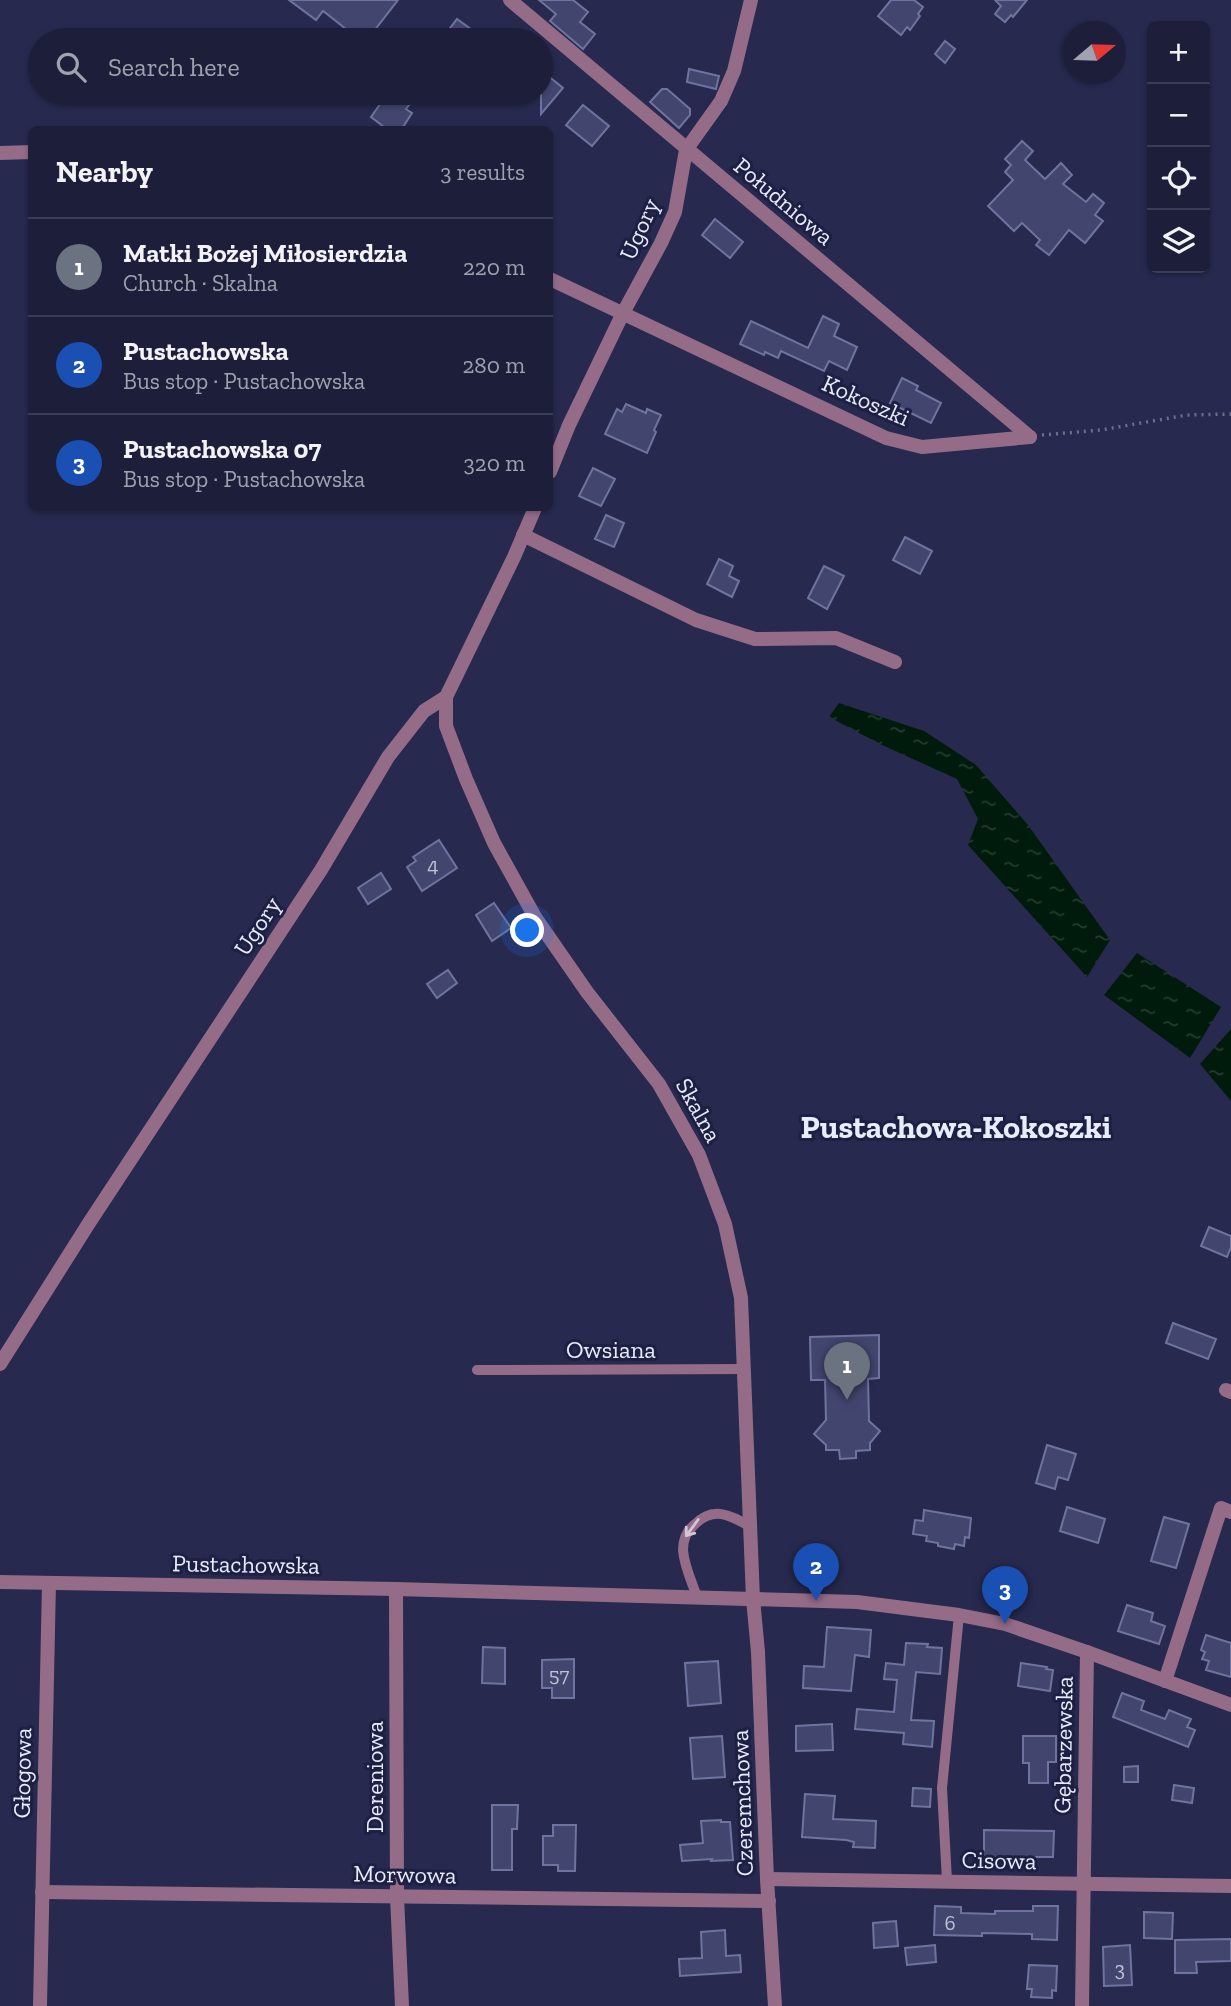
<!DOCTYPE html>
<meta charset="utf-8">
<style>
:root{--surface:#1d1f3a;--page:#2a2c45;--text:#f1f3f6;--muted:#a0a2af;--line:#3b3d54;--accent:#cfb837}
body{margin:0;font-family:"Zilla Slab",serif;background:var(--page);color:var(--text)}
.controls{position:absolute;right:21px;top:21px;display:grid;overflow:hidden;border-radius:10px;box-shadow:0 2px 5px #0004}
.controls button{width:63px;height:63px;display:grid;place-items:center;padding:0;border:0;border-bottom:2px solid var(--line);background:var(--surface);color:var(--text);font:35px sans-serif}
.compass{position:absolute;left:1063px;top:21px;width:63px;height:63px;border-radius:50%;background:var(--surface);box-shadow:0 2px 5px #0004;rotate:71deg}
.you{position:absolute;left:528px;top:931px;width:24px;height:24px;margin:-18px;border:5px solid #fff;border-radius:50%;background:#1a73e8;box-shadow:0 0 0 10px #1a73e833}
.badge{display:grid;place-items:center;width:46px;height:46px;border-radius:50%;background:var(--accent);color:#fff;font-size:23px;font-weight:700}
.pin{position:absolute;translate:-50% -58px;filter:drop-shadow(0 2px 4px #0008)}
.pin::after{content:'';position:absolute;top:37px;width:24px;height:21px;background:inherit;clip-path:polygon(0 0,100% 0,50% 100%)}
.list{margin:0;padding:0;list-style:none}
h2{display:flex;justify-content:space-between;align-items:center;height:91px;margin:0;padding:0 28px;font-size:30px}
h2 small{font-size:23px;font-weight:400;color:var(--muted)}
.list li{display:grid;grid-template-columns:46px 1fr auto;gap:21px;align-items:center;box-sizing:border-box;height:98px;padding:0 28px;border-top:2px solid var(--line)}
.list b{display:block;font-size:26px;white-space:nowrap}
.list p{margin:0;font-size:23px;white-space:nowrap;color:var(--muted)}
.list em{font-size:23px;font-style:normal;color:var(--muted)}
.icon{flex:none;width:38px;height:38px;fill:none;stroke:currentColor;stroke-width:2;stroke-linecap:round;stroke-linejoin:round}
.map{position:relative;flex:none;width:1231px;height:2006px;overflow:hidden}
.search{position:absolute;background:var(--surface);box-shadow:0 2px 5px #0004;left:28px;top:28px;width:525px;height:77px;display:flex;align-items:center;gap:18px;box-sizing:border-box;padding:0 24px;border-radius:38px;color:var(--muted);font-size:26px}
.panel{position:absolute;background:var(--surface);box-shadow:0 2px 5px #0004;left:28px;top:126px;width:525px;height:385px;border-radius:10px}
.map>svg:first-child{display:block}
</style>
<div class="map">
<svg width="1231" height="2006" viewBox="0 0 1231 2006">
<defs>
<pattern id="water-ripples" width="26" height="14" patternUnits="userSpaceOnUse" patternTransform="scale(1.75)"><rect width="26" height="14" fill="#001b0c"/><path d="M2 4q2-2 4 0t4 0M15 11q2-2 4 0t4 0" fill="none" stroke="#253c30"/></pattern>
</defs>
<rect width="100%" height="100%" fill="#27294e"/>
<g fill="url(#water-ripples)">
<path d="M839 703 924 731 976 765 1028 825 1110 940 1087 977 968 845 978 819 957 779 882 745 829 717Z"/>
<path d="M1137 953 1221 1007 1190 1058 1104 995Z"/>
<path d="M1231 1029V1101L1200 1064Z"/>
</g>
<g fill="#42466e" stroke="#6e749f" stroke-width="2">
<path d="M289 0H398L367 40H360L323 11 316 20Z"/>
<path d="M539 0H573L588 12 580 22 595 34 583 49 550 21 556 14Z"/>
<path d="M891 0H914L923 7 918 14 920 16 910 30 907 27 901 35 878 16Z"/>
<path d="M995 0H1027L1013 17 1011 15 1005 22 995 14 1001 6Z"/>
<path d="M457 19 486 40H441Z"/>
<path d="M945 41 955 49 945 63 935 54Z"/>
<path d="M689 69 719 76 716 89 687 82Z"/>
<path d="M541 70 563 88 541 114Z"/>
<path d="M662 89H667L690 109V115L679 128 650 102Z"/>
<path d="M388 93H394L410 104 406 109 412 113 401 130H388L371 117Z"/>
<path d="M583 105 609 126 592 146 566 125Z"/>
<path d="M1022 141 1033 151 1025 160 1045 179 1061 163 1072 175 1063 184 1086 202 1093 194 1104 203 1095 215 1103 221 1085 243 1069 230 1049 255 1036 245 1040 240 1022 223 1014 231 988 206 1013 180 1005 172 1011 165 1005 159Z"/>
<path d="M715 219 743 242 730 258 702 235Z"/>
<path d="M823 316 839 324 834 336 857 347 847 370 829 361 824 371 781 351 778 358 765 352 764 355 740 344 751 321 808 348Z"/>
<path d="M902 378 918 386 916 390 941 403 931 423 890 403Z"/>
<path d="M626 404 646 413 647 409 661 415 654 430 656 432 647 453 605 434 617 409 622 412Z"/>
<path d="M593 468 615 479 601 506 579 496Z"/>
<path d="M606 515 624 523 614 547 595 539Z"/>
<path d="M905 537 932 551 920 574 893 560Z"/>
<path d="M719 559 733 566 729 576 739 581 732 597 707 584Z"/>
<path d="M824 566 844 576 827 609 808 598Z"/>
<path d="M439 840 457 868 422 891 407 867 416 861 413 857Z"/>
<path d="M381 873 391 889 368 904 358 888Z"/>
<path d="M494 903 511 928 492 941 476 915Z"/>
<path d="M448 970 457 983 437 998 427 984Z"/>
<path d="M1209 1227 1231 1236V1247L1227 1257 1201 1246Z"/>
<path d="M1173 1323 1216 1339 1208 1359 1166 1343Z"/>
<path d="M879 1335V1378L868 1379 869 1421 880 1431 870 1443V1450L856 1451V1458L840 1459 839 1450H826V1445L814 1434 826 1420 825 1380H811L810 1337Z"/>
<path d="M1047 1445 1076 1454 1068 1480 1058 1477 1055 1489 1036 1483Z"/>
<path d="M1067 1507 1105 1519 1098 1543 1060 1531Z"/>
<path d="M924 1510 971 1518 969 1538 965 1537 964 1546 955 1544 954 1549 938 1546V1543L926 1541 927 1536 913 1534 915 1520 923 1521Z"/>
<path d="M1164 1517 1189 1524 1176 1568 1151 1561Z"/>
<path d="M1127 1605 1153 1613 1151 1621 1165 1626 1159 1644 1118 1631Z"/>
<path d="M827 1627 871 1630 869 1657 855 1655 851 1691 803 1688 804 1666 824 1667Z"/>
<path d="M1206 1635 1231 1643V1677L1206 1670 1209 1661 1202 1659 1205 1652 1201 1650Z"/>
<path d="M906 1643 928 1644 927 1647 942 1648 940 1674 916 1672 911 1720 934 1721 932 1747 903 1744 904 1733 855 1729 857 1709 894 1712 897 1680 884 1679 886 1663 904 1665Z"/>
<path d="M483 1647 505 1648V1684L482 1683Z"/>
<path d="M574 1659V1698H552V1688H542V1660Z"/>
<path d="M718 1661 721 1703 688 1706 685 1663Z"/>
<path d="M1021 1663 1047 1667 1046 1669 1053 1670 1050 1691 1018 1686Z"/>
<path d="M1122 1693 1144 1701 1141 1710 1165 1719 1169 1710 1191 1719 1187 1727 1195 1730 1188 1747 1113 1717Z"/>
<path d="M832 1724 833 1750 796 1751V1726Z"/>
<path d="M722 1736 725 1777 693 1779 690 1738Z"/>
<path d="M1023 1736H1056V1762H1048V1783H1029V1763H1023Z"/>
<path d="M1138 1766V1782H1124V1767Z"/>
<path d="M1174 1785 1194 1788 1192 1803 1172 1800Z"/>
<path d="M913 1788 931 1789 930 1807 912 1806Z"/>
<path d="M805 1794 835 1796 833 1819 876 1821 875 1848 853 1847 854 1842 846 1840 802 1837Z"/>
<path d="M492 1805H518L517 1829H512V1870H492Z"/>
<path d="M721 1820V1822H730L733 1860 711 1861 712 1859 682 1861 680 1845 703 1843 701 1821Z"/>
<path d="M553 1825H576L575 1871H558V1865H543V1836H553Z"/>
<path d="M984 1830 1054 1831 1053 1857H984Z"/>
<path d="M935 1906 961 1907V1913L995 1914V1911H1033V1906H1058L1057 1940 1032 1939V1934L982 1933V1936L934 1935Z"/>
<path d="M1144 1912 1173 1913 1172 1939 1144 1938Z"/>
<path d="M896 1921 898 1946 874 1948 873 1923Z"/>
<path d="M725 1930 726 1956 740 1955 741 1972 680 1976 679 1959 702 1958 701 1932Z"/>
<path d="M1231 1939V1961L1196 1962 1197 1973H1175V1940Z"/>
<path d="M935 1945 936 1962 907 1965 905 1948Z"/>
<path d="M1130 1945 1132 1985 1104 1986 1103 1947Z"/>
<path d="M1029 1965 1057 1966 1056 1991 1052 1990V1998L1031 1997 1032 1989H1027Z"/>
</g>
<g fill="none" stroke-linecap="round" stroke-linejoin="round">
<path stroke="#6d6f8c" stroke-width="3.5" stroke-dasharray="2 5" stroke-linecap="butt" d="M1042 435 1101 430 1187 415 1231 414"/>
<g stroke="#956c88" stroke-width="10">
<path d="M477 1370 744 1369"/>
<path d="M697 1597C692 1582 684 1566 683 1550 683 1541 686 1532 693 1526 713 1505 730 1515 751 1527"/>
<path d="M947 1881 942 1788 959 1615"/>
</g>
<g stroke="#956c88" stroke-width="14">
<path d="M510 0 1030 437"/>
<path d="M0 153 32 152"/>
<path d="M550 279 886 438 922 447 1030 437"/>
<path d="M550 472 569 425 623 313 661 243 675 212 686 150 721 101 734 71 751 0"/>
<path d="M523 535 696 620 755 639 836 638 895 662"/>
<path d="M446 697V726L466 779 494 843 535 917 587 992 659 1084 699 1155 725 1224 741 1298 753 1599 758 1652 767 1879 775 2006"/>
<path d="M0 1364 89 1223 321 870 388 757 424 711 446 697 514 557 535 508"/>
<path d="M1226 1390 1231 1392"/>
<path d="M396 1589 397 1897 402 2006"/>
<path d="M1165 1681 1221 1508 1231 1512"/>
<path d="M767 1879 1231 1886"/>
<path d="M42 1892 769 1901"/>
<path d="M40 2006 49 1583"/>
<path d="M1082 2006 1087 1652"/>
</g>
<path stroke="#956c88" stroke-width="14" d="M0 1582 396 1589 857 1602 959 1615 1005 1624 1087 1652 1231 1705"/>
</g>
<defs><path id="oneway-shaft" d="M-6 0H5M1.5-3L5.5 0L1.5 3" fill="none" stroke-width="1.6" stroke-linecap="round" stroke-linejoin="round" transform="scale(1.75)"/></defs>
<use stroke="#d0c6d8" href="#oneway-shaft" transform="translate(692 1528) rotate(126)"/>
<g text-anchor="middle" dominant-baseline="central" stroke-width="6" stroke-linejoin="round" paint-order="stroke">
<g font-size="21" fill="#bfc2d8">
<text x="433" y="864">4</text>
<text x="559" y="1674">57</text>
<text x="950" y="1922">6</text>
<text x="1120" y="1968">3</text>
</g>
<g font-size="24" fill="#e9ecfb" stroke="#1d1f43">
<text transform="translate(784 201) rotate(40)">Południowa</text>
<text transform="translate(639 229) rotate(-66)">Ugory</text>
<text transform="translate(866 400) rotate(24)">Kokoszki</text>
<text transform="translate(257 926) rotate(-57)">Ugory</text>
<text transform="translate(699 1110) rotate(61)">Skalna</text>
<text x="611" y="1349">Owsiana</text>
<text transform="translate(246 1564) rotate(1)">Pustachowska</text>
<text transform="translate(1063 1745) rotate(-89)">Gębarzewska</text>
<text transform="translate(22 1773) rotate(-89)">Głogowa</text>
<text transform="translate(374 1777) rotate(-90)">Dereniowa</text>
<text transform="translate(742 1803) rotate(-92)">Czeremchowa</text>
<text transform="translate(999 1860) rotate(1)">Cisowa</text>
<text transform="translate(405 1874) rotate(1)">Morwowa</text>
</g>
<g font-size="32" font-weight="bold" fill="#e9ecfb" stroke="#1d1f43">
<text x="956" y="1127">Pustachowa-Kokoszki</text>
</g>
</g>
</svg>
<div class="controls">
<button>+</button>
<button>−</button>
<button><svg class="icon" aria-label="locate" viewBox="0 0 24 24"><circle cx="12" cy="12" r="6"/><path d="M12 2v4M12 18v4M2 12h4M18 12h4"/></svg></button>
<button><svg class="icon" aria-label="layers" viewBox="0 0 24 24"><path d="M12 4l9 5-9 5-9-5zM3 14l9 5 9-5"/></svg></button>
</div>
<svg class="compass" viewBox="-18 -18 36 36"><path d="M0-13l5 13h-10z" fill="#e53935"/><path d="M0 13l5-13h-10z" fill="#a0a2af"/></svg>
<div class="you"></div>
<div class="pin badge" style="left:847px;top:1400px;background:#6b7280">1</div>
<div class="pin badge" style="left:816px;top:1601px;background:#1a4fb4">2</div>
<div class="pin badge" style="left:1005px;top:1624px;background:#1a4fb4">3</div>
<div class="search"><svg class="icon" aria-label="search" viewBox="0 0 24 24"><circle cx="10" cy="10" r="6"/><path d="M15 15l6 6"/></svg>Search here</div>
<section class="panel">
<h2>Nearby<small>3 results</small></h2>
<ul class="list">
<li><span class="badge" style="background:#6b7280">1</span><div><b>Matki Bożej Miłosierdzia</b><p>Church · Skalna</p></div><em>220 m</em></li>
<li><span class="badge" style="background:#1a4fb4">2</span><div><b>Pustachowska</b><p>Bus stop · Pustachowska</p></div><em>280 m</em></li>
<li><span class="badge" style="background:#1a4fb4">3</span><div><b>Pustachowska 07</b><p>Bus stop · Pustachowska</p></div><em>320 m</em></li>
</ul>
</section>
</div>
